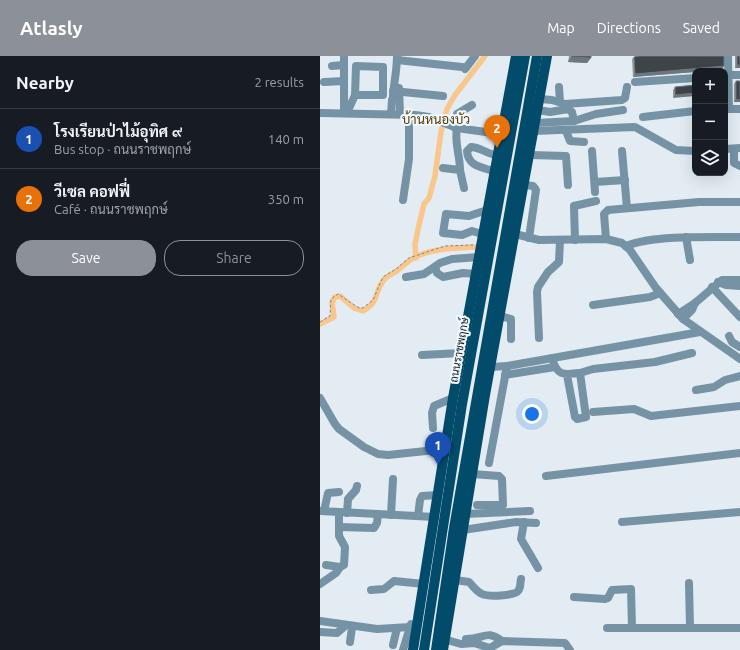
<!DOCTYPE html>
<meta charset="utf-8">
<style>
:root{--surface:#171b24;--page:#242831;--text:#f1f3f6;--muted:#9ea1a6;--line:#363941;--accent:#8c9099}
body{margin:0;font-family:Ubuntu,Sarabun,sans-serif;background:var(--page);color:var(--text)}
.controls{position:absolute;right:12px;top:12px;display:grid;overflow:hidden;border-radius:8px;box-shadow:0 4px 16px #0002}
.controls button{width:36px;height:36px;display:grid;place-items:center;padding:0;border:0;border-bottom:1px solid var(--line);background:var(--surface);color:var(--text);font:20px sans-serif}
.you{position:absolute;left:212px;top:358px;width:14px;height:14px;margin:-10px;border:3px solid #fff;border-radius:50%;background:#1a73e8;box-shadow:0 0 0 6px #1a73e833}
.badge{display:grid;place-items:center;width:26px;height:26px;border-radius:50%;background:var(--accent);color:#fff;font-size:13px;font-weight:700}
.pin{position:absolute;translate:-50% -33px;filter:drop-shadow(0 1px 2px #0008)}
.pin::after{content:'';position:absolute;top:21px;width:14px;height:12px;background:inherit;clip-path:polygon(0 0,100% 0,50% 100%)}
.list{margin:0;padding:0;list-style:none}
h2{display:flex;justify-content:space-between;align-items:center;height:52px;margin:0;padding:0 16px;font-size:17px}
h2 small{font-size:13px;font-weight:400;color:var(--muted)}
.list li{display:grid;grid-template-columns:26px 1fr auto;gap:12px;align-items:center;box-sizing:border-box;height:60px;padding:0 16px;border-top:1px solid var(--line)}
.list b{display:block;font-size:15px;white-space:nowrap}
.list p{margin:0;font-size:13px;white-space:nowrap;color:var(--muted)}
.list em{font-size:13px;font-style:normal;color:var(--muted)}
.actions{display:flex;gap:8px;padding:12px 16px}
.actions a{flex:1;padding:9px 0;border:1px solid var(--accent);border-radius:16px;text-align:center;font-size:14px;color:var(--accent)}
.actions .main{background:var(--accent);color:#fff}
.icon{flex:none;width:22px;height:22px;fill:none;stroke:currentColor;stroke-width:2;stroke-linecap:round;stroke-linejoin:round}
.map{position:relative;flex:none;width:420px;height:594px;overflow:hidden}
header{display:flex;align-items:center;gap:24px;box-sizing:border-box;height:56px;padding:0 20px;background:var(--accent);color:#fff}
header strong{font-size:19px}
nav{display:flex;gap:22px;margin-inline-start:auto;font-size:14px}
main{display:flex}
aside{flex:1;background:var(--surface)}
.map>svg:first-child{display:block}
</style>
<header>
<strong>Atlasly</strong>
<nav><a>Map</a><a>Directions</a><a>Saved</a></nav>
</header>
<main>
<aside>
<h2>Nearby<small>2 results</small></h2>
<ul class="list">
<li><span class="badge" style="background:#1a4fb4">1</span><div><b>โรงเรียนป่าไม้อุทิศ ๙</b><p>Bus stop · ถนนราชพฤกษ์</p></div><em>140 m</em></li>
<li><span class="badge" style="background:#e8710a">2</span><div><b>วีเซล คอฟฟี่</b><p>Café · ถนนราชพฤกษ์</p></div><em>350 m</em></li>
</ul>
<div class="actions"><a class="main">Save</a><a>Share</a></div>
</aside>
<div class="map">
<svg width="420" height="594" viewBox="0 0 420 594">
<rect width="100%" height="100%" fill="#e2ecf2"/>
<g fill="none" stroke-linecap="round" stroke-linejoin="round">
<g stroke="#f9c68b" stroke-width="5.5">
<path d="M96 202 95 188 99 169 104 148 109 142 115 120 121 76 127 53 135 39 165 0"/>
<path d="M0 268 14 261 12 247 15 241 20 240 34 252 43 255C60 245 54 237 63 225 67 219 73 218 78 214 82 211 86 207 90 204 110 192 134 192 156 191"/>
</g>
<path stroke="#81878b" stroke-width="1" stroke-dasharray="3 2" stroke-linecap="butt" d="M0 266 10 260 11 243 18 238 39 252H43L53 244 63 221 76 213 89 202 125 190 153 189"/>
<g stroke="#7593a5" stroke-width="8">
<path d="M24 0V57"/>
<path d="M408 0 409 53"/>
<path d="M77 4 142 11"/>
<path d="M12 10 24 9"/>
<path d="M145 13 155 0"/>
<path d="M405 19H420"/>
<path d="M4 26 24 25"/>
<path d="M315 26 375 22"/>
<path d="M239 31 240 46"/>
<path d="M79 32 80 58"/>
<path d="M73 35 123 40"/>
<path d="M73 40C74 26 77 14 77 0"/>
<path d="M220 43 232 44 245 48 302 44 305 42 307 31"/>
<path d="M405 53H420"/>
<path d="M0 57 95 59 109 61 137 72 180 78"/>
<path d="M27 57 35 39 36 10 63 11V39H35"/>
<path d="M71 58 72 44"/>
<path d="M323 61 375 55"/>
<path d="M254 65 276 58 303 54"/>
<path d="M216 67 254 65 252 56 248 53 230 56 218 54"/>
<path d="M134 71 137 58 152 49"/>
<path d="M214 75 315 71 356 94 375 95"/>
<path d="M246 75 250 85 264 86"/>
<path d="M405 93 420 92"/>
<path d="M414 93V107L420 110"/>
<path d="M272 95 275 136"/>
<path d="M302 95 307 152"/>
<path d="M210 99 246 100 248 129"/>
<path d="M123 112 140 114C140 99 134 86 137 72"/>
<path d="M140 114 144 132"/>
<path d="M173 115C161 111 148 110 147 95L151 91C160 91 167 98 176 99"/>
<path d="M275 126 305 124"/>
<path d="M205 129 213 130 216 134 209 182"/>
<path d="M83 144 89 103V58"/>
<path d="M162 178 152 175 142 179 123 177 126 158 149 160 167 154"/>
<path d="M195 178 219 184 286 183 302 187 310 194 336 232 363 263 420 303"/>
<path d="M366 181 370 204"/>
<path d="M286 183 284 158 288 154 379 146H420"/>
<path d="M255 184 254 150 276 145"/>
<path d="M306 190C333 179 390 181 420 181"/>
<path d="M115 211 117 217 123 221 143 217 156 218"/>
<path d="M86 221 104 218 120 207 132 203 159 201"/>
<path d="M398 226 406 229 420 230"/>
<path d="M392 231 420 261"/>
<path d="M273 249 330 241 340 237"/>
<path d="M358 258 375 247 402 224H420"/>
<path d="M180 260 191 263V283"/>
<path d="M363 263 372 254 375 247"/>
<path d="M409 280 412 286 420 291"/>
<path d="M219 282 217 236 218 231 228 216 239 206 240 184"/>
<path d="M102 299 141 297"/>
<path d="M232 302C237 320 243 319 260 317L266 361 257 363 255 361 247 319"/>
<path d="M171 311 187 310 380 276"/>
<path d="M260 317 273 313 335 306 372 297"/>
<path d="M185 319 235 311"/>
<path d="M376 334 394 331 405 324 420 320"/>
<path d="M0 342 15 368 19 373 44 391 58 398 68 399 125 393"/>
<path d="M273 356 314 353 331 360 420 350"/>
<path d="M113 372 112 357 114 350 133 342"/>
<path d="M169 407 187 310"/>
<path d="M152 418 179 420 182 423 183 449H157"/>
<path d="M226 420 420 397"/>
<path d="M0 455 115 461"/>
<path d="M4 455 8 437 19 436"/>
<path d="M27 457 28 443 36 434 37 430"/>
<path d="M145 458 210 455"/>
<path d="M71 459 73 423"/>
<path d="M98 460 100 444 102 440 118 439"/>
<path d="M204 466 201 483 218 512"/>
<path d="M302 466 420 456"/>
<path d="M19 471 54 472 57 467 58 458"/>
<path d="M143 474 196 466 216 467"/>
<path d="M6 509 20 511 24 509 25 491 19 480V456"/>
<path d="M135 524 149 526C153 530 156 535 162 538 168 541 195 540 198 535 201 532 200 527 201 523"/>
<path d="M369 527 370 572"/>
<path d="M0 528 16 517 20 511"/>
<path d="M51 534 64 533 74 525 104 528"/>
<path d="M254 541 285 543 288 542 292 534 311 533 312 572"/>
<path d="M0 565 57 573 90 571"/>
<path d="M287 572H420"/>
<path d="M0 576 17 577 25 570"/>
<path d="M146 583C165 583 166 573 182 585"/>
<path d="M127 584 141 588 154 587 170 592 182 585 245 587 250 594"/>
<path d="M30 586 32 571"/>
<path d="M73 589 77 572"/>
<path d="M83 594 91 568"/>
</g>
<g stroke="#034b6a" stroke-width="10">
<path d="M93 594 133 342 196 0"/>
<path d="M104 594 142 348 205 0"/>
<path d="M116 594 134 472 217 0"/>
<path d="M123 594 165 339 227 0"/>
</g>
</g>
<g fill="#90989e">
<path d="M249 0H271L267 7 248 6Z"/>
<rect x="415" y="0" width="5" height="12"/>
<path d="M314 1 404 10 402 13 375 15V16L313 21 312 3Z"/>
<path d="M416 25 420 46H414V28Z"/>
<path d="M375 29 353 42V34L355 31Z"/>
</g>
<g fill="#6e777c">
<path d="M251 1 271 2 267 7 248 6Z"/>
<path d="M417 9H420V12H415Z"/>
<path d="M404 10 402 13 375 15V16L313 21 315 18Z"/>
<path d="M375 37V40L353 42 355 39Z"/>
<path d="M416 43 420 44V46H414Z"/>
</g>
<g fill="#3d4549" stroke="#6e777c">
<path d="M252 0H271V2L251 1Z"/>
<path d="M319 0H404V10L315 18 314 1Z"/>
<rect x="417" y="0" width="3" height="9"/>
<path d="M416 25H420V44L416 43Z"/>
<path d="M375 29V37L355 39V31Z"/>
</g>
<g text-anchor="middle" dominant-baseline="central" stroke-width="4" stroke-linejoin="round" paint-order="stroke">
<g font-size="11" fill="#15181a" stroke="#f0f9ff">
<text transform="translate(139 294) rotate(-80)">ถนนราชพฤกษ์</text>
</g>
<g font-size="13" fill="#5c3903" stroke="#f0f9ff">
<text x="116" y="63">บ้านหนองบัว</text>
</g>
</g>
</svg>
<div class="controls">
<button>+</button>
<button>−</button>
<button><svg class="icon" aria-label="layers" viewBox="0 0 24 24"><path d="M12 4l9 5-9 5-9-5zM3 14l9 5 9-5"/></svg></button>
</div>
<div class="you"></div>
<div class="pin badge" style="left:118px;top:409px;background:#1a4fb4">1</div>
<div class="pin badge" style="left:177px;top:92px;background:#e8710a">2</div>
</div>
</main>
